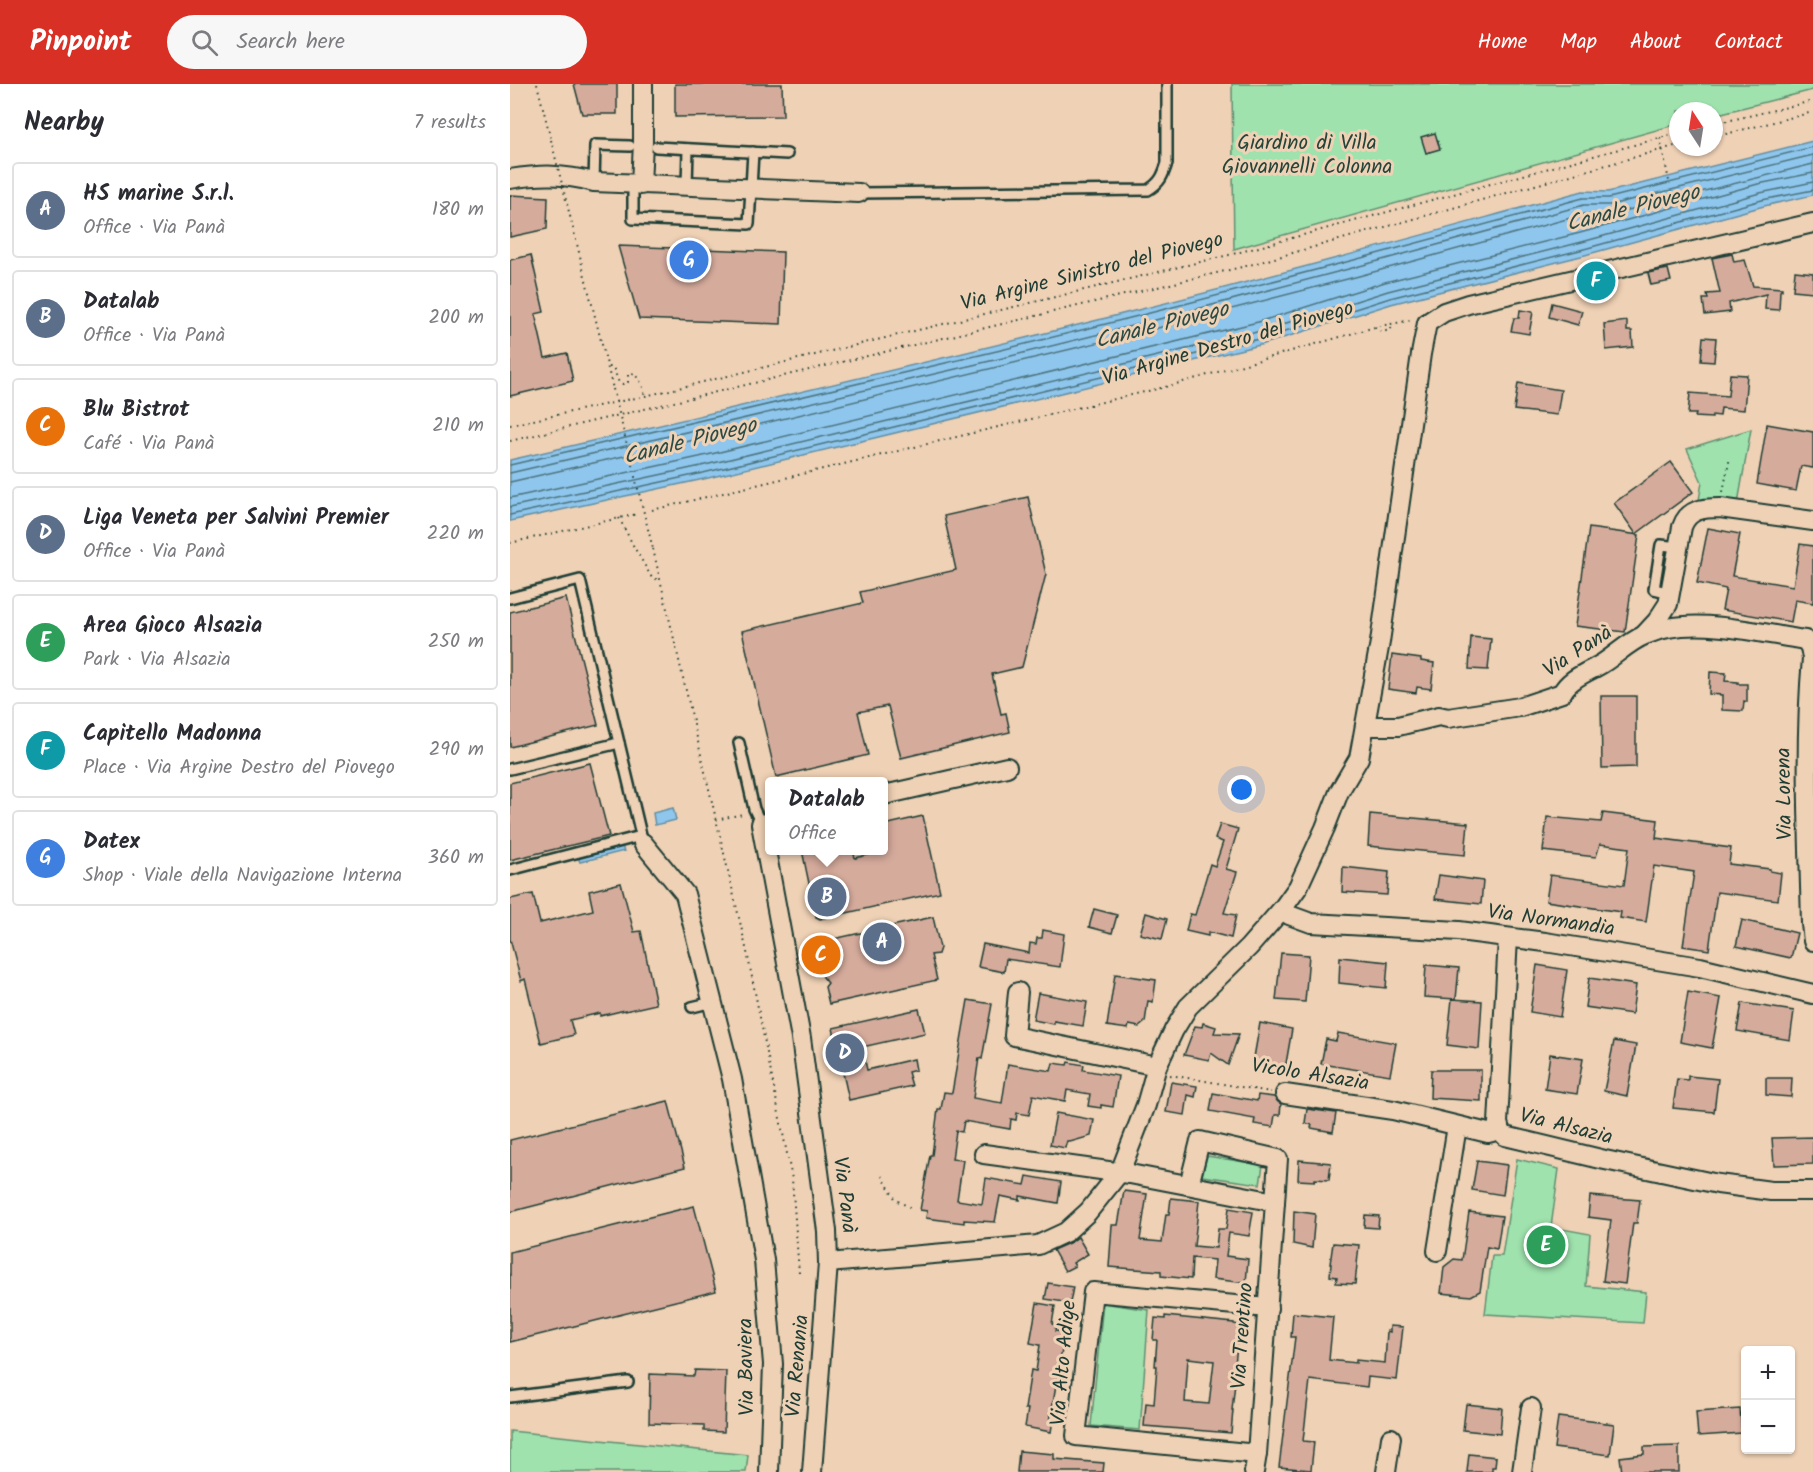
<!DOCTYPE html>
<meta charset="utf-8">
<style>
:root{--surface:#fff;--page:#f7f7f7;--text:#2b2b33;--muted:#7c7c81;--line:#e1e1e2;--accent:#d93025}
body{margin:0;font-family:Kalam,sans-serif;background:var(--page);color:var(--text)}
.controls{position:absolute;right:18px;bottom:18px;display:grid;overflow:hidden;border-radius:6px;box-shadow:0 2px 4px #0004}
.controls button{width:54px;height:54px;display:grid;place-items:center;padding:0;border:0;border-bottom:2px solid var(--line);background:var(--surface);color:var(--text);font:30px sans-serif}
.compass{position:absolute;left:1159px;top:18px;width:54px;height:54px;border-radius:50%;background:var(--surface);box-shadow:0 2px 4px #0004;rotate:348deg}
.you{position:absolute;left:732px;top:706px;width:21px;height:21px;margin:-15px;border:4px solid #fff;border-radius:50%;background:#1a73e8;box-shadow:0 0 0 9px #1a73e833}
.badge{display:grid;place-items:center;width:39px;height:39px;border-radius:50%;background:var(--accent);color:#fff;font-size:20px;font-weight:700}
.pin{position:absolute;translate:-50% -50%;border:3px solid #fff;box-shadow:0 2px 6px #0006}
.popup{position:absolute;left:255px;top:693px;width:123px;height:78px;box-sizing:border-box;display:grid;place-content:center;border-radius:6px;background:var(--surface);filter:drop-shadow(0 2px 4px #0005);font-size:20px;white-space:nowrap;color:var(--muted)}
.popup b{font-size:22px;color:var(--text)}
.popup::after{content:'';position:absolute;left:50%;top:100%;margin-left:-12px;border:12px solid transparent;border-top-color:var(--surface)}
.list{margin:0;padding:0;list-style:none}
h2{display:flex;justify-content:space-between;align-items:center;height:78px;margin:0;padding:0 24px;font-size:26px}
h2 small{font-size:20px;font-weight:400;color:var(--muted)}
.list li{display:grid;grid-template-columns:39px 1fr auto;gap:18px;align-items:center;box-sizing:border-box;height:96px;margin:0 12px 12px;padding:0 12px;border:2px solid var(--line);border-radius:6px}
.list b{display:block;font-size:22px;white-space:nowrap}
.list p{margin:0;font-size:20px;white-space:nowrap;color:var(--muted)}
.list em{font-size:20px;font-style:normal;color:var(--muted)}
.icon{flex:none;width:33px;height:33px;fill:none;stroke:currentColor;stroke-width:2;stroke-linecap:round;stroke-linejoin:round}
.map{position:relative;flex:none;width:1303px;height:1388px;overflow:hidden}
header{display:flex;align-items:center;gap:36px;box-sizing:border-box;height:84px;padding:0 30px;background:var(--accent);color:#fff}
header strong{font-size:28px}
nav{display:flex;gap:33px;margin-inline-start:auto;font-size:21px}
.search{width:420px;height:54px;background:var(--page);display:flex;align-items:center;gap:15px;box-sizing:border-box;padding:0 21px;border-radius:33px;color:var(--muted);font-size:22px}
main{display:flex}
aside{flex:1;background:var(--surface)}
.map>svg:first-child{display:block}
</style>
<header>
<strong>Pinpoint</strong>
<div class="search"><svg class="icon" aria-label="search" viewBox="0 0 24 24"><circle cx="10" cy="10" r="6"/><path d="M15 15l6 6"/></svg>Search here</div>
<nav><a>Home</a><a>Map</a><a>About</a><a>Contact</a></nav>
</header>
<main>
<aside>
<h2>Nearby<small>7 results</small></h2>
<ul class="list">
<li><span class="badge" style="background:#5c6f8a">A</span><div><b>HS marine S.r.l.</b><p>Office · Via Panà</p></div><em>180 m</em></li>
<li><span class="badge" style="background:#5c6f8a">B</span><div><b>Datalab</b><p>Office · Via Panà</p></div><em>200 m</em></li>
<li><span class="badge" style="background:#e8710a">C</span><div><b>Blu Bistrot</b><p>Café · Via Panà</p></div><em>210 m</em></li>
<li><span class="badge" style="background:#5c6f8a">D</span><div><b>Liga Veneta per Salvini Premier</b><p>Office · Via Panà</p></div><em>220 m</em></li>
<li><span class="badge" style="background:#2e9e5b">E</span><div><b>Area Gioco Alsazia</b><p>Park · Via Alsazia</p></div><em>250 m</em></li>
<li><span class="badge" style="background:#0f9aa8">F</span><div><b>Capitello Madonna</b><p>Place · Via Argine Destro del Piovego</p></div><em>290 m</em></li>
<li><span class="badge" style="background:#3f7fe0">G</span><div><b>Datex</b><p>Shop · Viale della Navigazione Interna</p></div><em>360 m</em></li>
</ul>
</aside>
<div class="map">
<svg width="1303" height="1388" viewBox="0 0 1303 1388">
<rect width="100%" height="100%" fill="#efd1b5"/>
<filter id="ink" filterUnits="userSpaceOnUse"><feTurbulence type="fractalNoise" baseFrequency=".0167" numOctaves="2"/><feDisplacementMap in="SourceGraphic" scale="12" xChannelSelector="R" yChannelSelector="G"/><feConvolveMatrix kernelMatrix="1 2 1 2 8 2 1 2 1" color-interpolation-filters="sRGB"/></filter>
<g filter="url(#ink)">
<g fill="#9fe2ae" stroke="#5f9071" stroke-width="1.5">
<path d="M722 0H1303V6L1204 31V27H1168V40L724 165Z"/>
<path d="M1241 345 1228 419 1189 416 1192 398 1177 365Z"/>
<path d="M697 1072 753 1081 750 1100 692 1092Z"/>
<path d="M1007 1075 1049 1085 1041 1143 1080 1150 1076 1202 1136 1208 1133 1239 975 1230 982 1172H992Z"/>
<path d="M593 1219 639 1226 630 1346 581 1342Z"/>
<path d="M0 1347 238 1371 236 1388H0Z"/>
</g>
<g fill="#8fc6ed" stroke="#628fa3" stroke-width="1.5">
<path d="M1303 57V111L1254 122 1075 171 881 220 754 260 194 395 0 437V376C211 327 422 278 632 225 780 188 926 147 1073 107L1098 108Z"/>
<path d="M163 724 166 736 145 741 143 729Z"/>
<path d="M112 763 114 767 70 778 68 773Z"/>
</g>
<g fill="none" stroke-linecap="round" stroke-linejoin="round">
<g stroke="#4c747e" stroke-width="1.5">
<path d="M0 381 491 266 636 230 844 176 1073 114H1099L1303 63"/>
<path d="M0 389 493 274 638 238 846 183 1074 121H1100L1303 71"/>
<path d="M0 398 193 354 640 246 849 192 1075 130H1102L1303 80"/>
<path d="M0 414 189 373 748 238 875 198 1070 149 1248 100 1303 89"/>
<path d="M0 423 191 382 751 247 878 207 1072 158 1250 109 1303 98"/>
<path d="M0 431 193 389 753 254 880 214 1074 165 1252 116 1303 106"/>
</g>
</g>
<g fill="#d5ab9c" stroke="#1f3d34" stroke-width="1.5" fill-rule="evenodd">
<path d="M64 0H107V30H72Z"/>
<path d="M165 0H272L273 32 165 33Z"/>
<path d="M925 49 930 65 916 69 911 53Z"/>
<path d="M0 111 38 113 37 145 0 153Z"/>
<path d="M108 162 273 168 271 240 129 235Z"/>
<path d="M1222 170 1224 178 1235 176 1243 202 1272 204V206L1270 207 1269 226 1255 225 1256 210 1219 219 1220 228 1195 231 1193 215H1198L1197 210 1210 209 1202 174Z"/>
<path d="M21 171 34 228 25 230 35 274 57 269 63 297 0 312V176Z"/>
<path d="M1158 185 1161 197 1141 201 1138 189Z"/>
<path d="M1285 187 1303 189V208L1283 206Z"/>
<path d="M1042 219 1072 227 1068 241 1039 233Z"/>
<path d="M1010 226 1023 228 1019 250 1001 247 1004 234H1009Z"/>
<path d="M1117 237V247H1122L1123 263 1096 266 1094 240Z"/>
<path d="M1193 253 1206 254 1204 278 1191 277Z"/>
<path d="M1220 290 1237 291 1234 326 1211 324 1210 332 1202 331V334L1185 333 1186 330H1178L1180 309 1218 312Z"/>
<path d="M1008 299 1051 306 1047 331 1004 326Z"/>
<path d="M1257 340 1303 348V384L1291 382 1286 407 1247 400Z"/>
<path d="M1161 378 1183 408 1126 450 1104 419Z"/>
<path d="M518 413 536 490 512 583 482 590 491 630 496 629 500 648 391 674 378 622 348 628 358 671 266 693 232 547 353 519 350 508 446 486 434 432Z"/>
<path d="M1079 444 1129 451 1115 548 1065 542Z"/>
<path d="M1198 444 1230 450 1222 492 1283 502 1290 460 1303 462V519L1285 516 1281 538 1212 526 1216 505 1187 499Z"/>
<path d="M56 514 88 641 0 663V528Z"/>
<path d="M961 553 981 555 978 586 959 585Z"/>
<path d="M882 571 911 575V577L924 579 921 605 907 603 906 609 878 605Z"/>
<path d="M1200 588 1216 589 1215 597 1228 598V600H1237V618L1234 617 1233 627 1212 626V611L1199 610Z"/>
<path d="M1091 612H1126V683L1092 684Z"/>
<path d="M80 679 99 752 0 776V699Z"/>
<path d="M1093 729 1148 736 1146 754 1221 764 1219 780 1260 785V787L1271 789 1268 816 1207 808 1199 866 1173 862 1184 788 1144 782 1136 838 1110 834 1111 828 1036 817 1040 791 1114 801 1119 764 1090 760 1086 773 1033 767 1037 733 1091 738Z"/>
<path d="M860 730 958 739 955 771 858 762Z"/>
<path d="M413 732 430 808 310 835 306 833 292 766H343L345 774 370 768V766H374V741Z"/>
<path d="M710 740 728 745 716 785 727 788 714 829 726 831 721 854 698 848V852L676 847 680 830 685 831 700 780 705 782 713 758 705 755Z"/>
<path d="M833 783 879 788 877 811 832 808Z"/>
<path d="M929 791 973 797 971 820 925 815Z"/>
<path d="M111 799 124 848 131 847 146 920 115 927V926L90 932V929L60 936 64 951 31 959 15 895 11 897 0 855V815L23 810 30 839 83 826 79 807Z"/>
<path d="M584 825 607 831 602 849 579 843Z"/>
<path d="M636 829 657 835 652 855 630 850Z"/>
<path d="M423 833 430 864 428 870 421 871 427 896 319 920 315 903 318 899 313 893 311 889 314 880 309 877 305 859Z"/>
<path d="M1232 836 1287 849 1281 874 1226 862Z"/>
<path d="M533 846 554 850 550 883 496 875 494 888 468 883 473 860 519 869 520 859 526 860 527 854H532Z"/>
<path d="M771 869 799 871 795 918 766 916Z"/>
<path d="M830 873 878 878 876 904 829 899Z"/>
<path d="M916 881 949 884 946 915 914 913Z"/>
<path d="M1027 881 1057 886 1050 933 1020 928Z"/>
<path d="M605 890 646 896 643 918 638 917 635 938 629 943 619 941 618 945 597 942Z"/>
<path d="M1079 894 1126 901 1122 930 1075 923Z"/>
<path d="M1178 908 1211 914 1202 964 1170 958Z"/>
<path d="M528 909 577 918 573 942 544 937V940L523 936Z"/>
<path d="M942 915 972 917 969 965 937 961Z"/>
<path d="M458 916 482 920 472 975 469 974 463 1014 492 1019 498 980 541 987 543 979 557 981 558 978 574 981 573 986 608 992 603 1023 591 1021V1024L578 1022 580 1010 557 1006 555 1017 523 1011 519 1031 507 1029 506 1036 501 1035 500 1045 454 1037 452 1048 446 1047 442 1075 453 1076 447 1116 472 1120 476 1094 515 1101 517 1092 551 1098 548 1119 510 1112V1116L490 1112 485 1138 454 1136V1139L416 1134 417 1127 410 1126 420 1071H422L428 1025H431L434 1008 442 1009Z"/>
<path d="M1232 919 1284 927 1280 956 1227 947Z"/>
<path d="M409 925 415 949 352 963 357 986 404 975 406 986 398 988 402 1002 339 1016 323 944Z"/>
<path d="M693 939 706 943 704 949 729 950 718 981 701 969 699 976 674 971 685 942 692 943Z"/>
<path d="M750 939 782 945 774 991 742 985Z"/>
<path d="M828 949 886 959 880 991 811 980 816 955 826 957Z"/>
<path d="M1104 957 1126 961 1117 1012 1094 1007Z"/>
<path d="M1040 970 1073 975 1067 1010 1035 1005Z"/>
<path d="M921 986H971V1017L920 1014Z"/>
<path d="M1178 992 1208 995 1204 1028 1163 1024 1167 995 1178 996Z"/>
<path d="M1256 994H1282L1281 1013 1256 1011Z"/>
<path d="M661 998 687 1002 685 1013 678 1011 675 1031 656 1028Z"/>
<path d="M703 1009 747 1017 748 1011 764 1013 768 1018 771 1020 770 1031H765L763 1043 744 1040 745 1035 700 1027Z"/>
<path d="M158 1017 175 1083 0 1128V1056Z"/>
<path d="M797 1025 826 1029 823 1048 801 1044 802 1041 795 1039Z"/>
<path d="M546 1029 584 1036 581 1052 560 1058 557 1057 555 1064 540 1061Z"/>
<path d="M1303 1053V1080L1264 1081 1262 1054Z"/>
<path d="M789 1076 821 1079 819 1096 805 1095V1097L788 1096Z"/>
<path d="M967 1077 997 1081 993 1111 962 1106Z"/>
<path d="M614 1107 637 1110 630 1156 652 1158 656 1130H659L661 1114 689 1117 684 1162 706 1164 708 1145H716L719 1124 743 1128 739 1152 719 1149 716 1172 738 1175 736 1199 703 1195 705 1176 682 1174 681 1195 651 1192V1187L599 1183 602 1141H608Z"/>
<path d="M1080 1112 1130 1116 1127 1139H1123L1115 1200 1093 1197 1101 1136 1078 1133Z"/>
<path d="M184 1122 206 1207 0 1258V1168Z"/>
<path d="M784 1127 805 1130 802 1164 783 1160Z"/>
<path d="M959 1128 992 1132 987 1165 977 1163 970 1207 961 1212 931 1209 934 1183 944 1175 952 1176Z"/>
<path d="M855 1131 869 1132 868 1144 854 1143Z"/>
<path d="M568 1153 578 1170 563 1179 565 1182 555 1187 543 1166 561 1158Z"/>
<path d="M823 1159 849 1161 845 1200 826 1199 827 1193 820 1192 821 1180H820Z"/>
<path d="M538 1199 563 1203 560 1219 535 1215Z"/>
<path d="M527 1219 545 1222 542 1240 546 1241 545 1247 555 1248 540 1336H543L541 1348 515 1343 518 1325H515L521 1286 526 1287 530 1261 520 1259Z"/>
<path d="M783 1229 823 1233 819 1276 846 1279V1276L875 1279 877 1247 880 1248V1242L893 1243 887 1296 858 1293 857 1303 800 1296 793 1357 804 1358 801 1386 769 1383 785 1253H781Z"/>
<path d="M655 1232 724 1239V1240L729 1241 725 1281H727L722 1326H723L721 1349 634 1342 636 1319 644 1320 647 1282H645L647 1256H643L645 1234 655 1235ZM678 1274 704 1277 699 1320 675 1318Z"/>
<path d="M185 1286 216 1287 214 1348 194 1347V1341L139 1339 140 1290 184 1292Z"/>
<path d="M956 1320 992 1324 990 1350 953 1346Z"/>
<path d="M1230 1325 1232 1349 1188 1352 1186 1328Z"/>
<path d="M1048 1333 1104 1340 1100 1371 1044 1364Z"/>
<path d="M1169 1362V1388H1112L1110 1373 1134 1370V1363Z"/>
<path d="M509 1367 544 1370V1375L594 1379 593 1388H507Z"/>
<path d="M959 1370 986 1373 985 1383H982V1388H957Z"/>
</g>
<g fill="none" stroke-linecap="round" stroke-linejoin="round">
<defs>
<g id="lane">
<path d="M146 63 277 70"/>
<path d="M84 98 85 61 120 62"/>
<path d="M123 100V135L239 140 243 68"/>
<path d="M177 102 178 65"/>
<path d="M349 109 638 106C650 99 653 92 657 79V0"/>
<path d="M1161 509 1144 505 1151 461 1169 463"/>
<path d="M0 514 70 496 133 759"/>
<path d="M229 659 244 725 251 740"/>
<path d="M0 685 109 659"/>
<path d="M0 786 131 752"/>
<path d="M182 923 203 918"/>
<path d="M0 1313 118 1298"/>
</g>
<g id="street">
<path d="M0 95C32 90 53 90 84 98L349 109"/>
<path d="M131 101 133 58V0"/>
<path d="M1134 551 1147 537 1158 520 1172 443C1178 425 1193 424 1210 424L1303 437"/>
<path d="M856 642H888L929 632 938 634 1010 623 1052 609C1059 594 1079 588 1093 579 1107 570 1120 557 1135 551 1180 530 1247 549 1295 556L1300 563 1302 574C1294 663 1299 751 1301 840L1303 857"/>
<path d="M374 711 497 683"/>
<path d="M260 738 251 740 291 954 317 1147 318 1179 302 1388"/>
<path d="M133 759 175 810 222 995 254 1176 263 1280 259 1388"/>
<path d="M773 824 779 831 801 839 949 847 1035 858 1190 883 1303 910"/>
<path d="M998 854 988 1039 990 1046 995 1052 1095 1076 1208 1100 1261 1107H1303"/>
<path d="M508 908 504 952 647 982"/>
<path d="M775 1010 883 1026 978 1049 990 1046"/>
<path d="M474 1070 620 1090 765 1118 747 1370 744 1388"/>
<path d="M679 1101 690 1057 768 1075 765 1118"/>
<path d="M927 1167 947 1042"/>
<path d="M318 1179 528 1161 556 1148 578 1128 610 1088 636 1021 647 982 664 946 678 923 739 863 773 824 788 803 815 744 829 708 849 674 870 558 911 270 917 239 934 228 958 220 1303 139"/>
<path d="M747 1370 566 1352 583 1208 758 1224"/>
<path d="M876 1388 881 1354"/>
<path d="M1012 1388 1021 1324"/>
</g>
</defs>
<use href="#lane" stroke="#1f3d34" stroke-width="14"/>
<use href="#street" stroke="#1f3d34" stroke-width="22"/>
<g stroke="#1f3d34" stroke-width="2" stroke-dasharray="1.5 4.5" stroke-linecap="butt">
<path d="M27 0 41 56"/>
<path d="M1204 40 1303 17"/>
<path d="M1204 53 1303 28"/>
<path d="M1150 54 1159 97"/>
<path d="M60 132 103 305"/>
<path d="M865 243 872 248 880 246 884 240"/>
<path d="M99 283H103L109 299 113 300 118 298V291L124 289 132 300 135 312"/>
<path d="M0 341 135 312 723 170 1168 49"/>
<path d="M0 357 736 182 1168 61"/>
<path d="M1213 408 1220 373"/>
<path d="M142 426 659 302 865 243 902 236"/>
<path d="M109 434 124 463 142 494 150 496"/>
<path d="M0 459 127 430"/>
<path d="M143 465 237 868 282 1095 289 1189"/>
<path d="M206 736 233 730"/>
<path d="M660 991 761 1008"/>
<path d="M372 1092 386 1116 401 1124"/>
</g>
<use href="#lane" stroke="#efd1b5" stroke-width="9"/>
<use href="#street" stroke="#efd1b5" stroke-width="18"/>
<g stroke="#1f3d34" stroke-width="2" stroke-dasharray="1.5 4.5" stroke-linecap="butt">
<path d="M41 56 60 132"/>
<path d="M103 305 143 465"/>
</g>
</g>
</g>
<g text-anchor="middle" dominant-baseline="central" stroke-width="6" stroke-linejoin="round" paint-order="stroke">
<g font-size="21" fill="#25453a" stroke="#efd1b5">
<text x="797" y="59">Giardino di Villa<tspan x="797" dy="24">Giovannelli Colonna</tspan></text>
</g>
<g font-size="21" fill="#1f3d34" stroke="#efd1b5">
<text transform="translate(582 188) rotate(-14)">Via Argine Sinistro del Piovego</text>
<text transform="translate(718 260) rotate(-16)">Via Argine Destro del Piovego</text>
<text transform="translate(1068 568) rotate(-33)">Via Panà</text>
<text transform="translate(1275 710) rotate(-91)">Via Lorena</text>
<text transform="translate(1041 837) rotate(8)">Via Normandia</text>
<text transform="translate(800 991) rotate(9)">Vicolo Alsazia</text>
<text transform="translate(1056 1043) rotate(14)">Via Alsazia</text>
<text transform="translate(334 1111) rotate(83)">Via Panà</text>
<text transform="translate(733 1252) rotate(-86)">Via Trentino</text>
<text transform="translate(554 1279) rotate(-85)">Via Alto Adige</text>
<text transform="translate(288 1282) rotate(-85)">Via Renania</text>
<text transform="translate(237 1283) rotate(-91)">Via Baviera</text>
</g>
<g font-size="22" font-style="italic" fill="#2a4b46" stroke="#efd1b5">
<text transform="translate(1123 125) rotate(-14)">Canale Piovego</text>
<text transform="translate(652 242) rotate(-14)">Canale Piovego</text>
<text transform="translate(180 358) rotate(-14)">Canale Piovego</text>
</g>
</g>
</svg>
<div class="controls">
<button>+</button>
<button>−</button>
</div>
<svg class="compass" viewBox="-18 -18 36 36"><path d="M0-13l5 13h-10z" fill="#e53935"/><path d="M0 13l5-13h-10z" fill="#7c7c81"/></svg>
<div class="you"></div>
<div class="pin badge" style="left:372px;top:858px;background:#5c6f8a">A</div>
<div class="pin badge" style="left:317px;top:813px;background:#5c6f8a">B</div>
<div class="popup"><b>Datalab</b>Office</div>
<div class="pin badge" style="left:311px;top:871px;background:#e8710a">C</div>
<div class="pin badge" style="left:335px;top:969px;background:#5c6f8a">D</div>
<div class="pin badge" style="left:1036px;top:1161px;background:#2e9e5b">E</div>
<div class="pin badge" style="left:1086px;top:197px;background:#0f9aa8">F</div>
<div class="pin badge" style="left:179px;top:176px;background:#3f7fe0">G</div>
</div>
</main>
